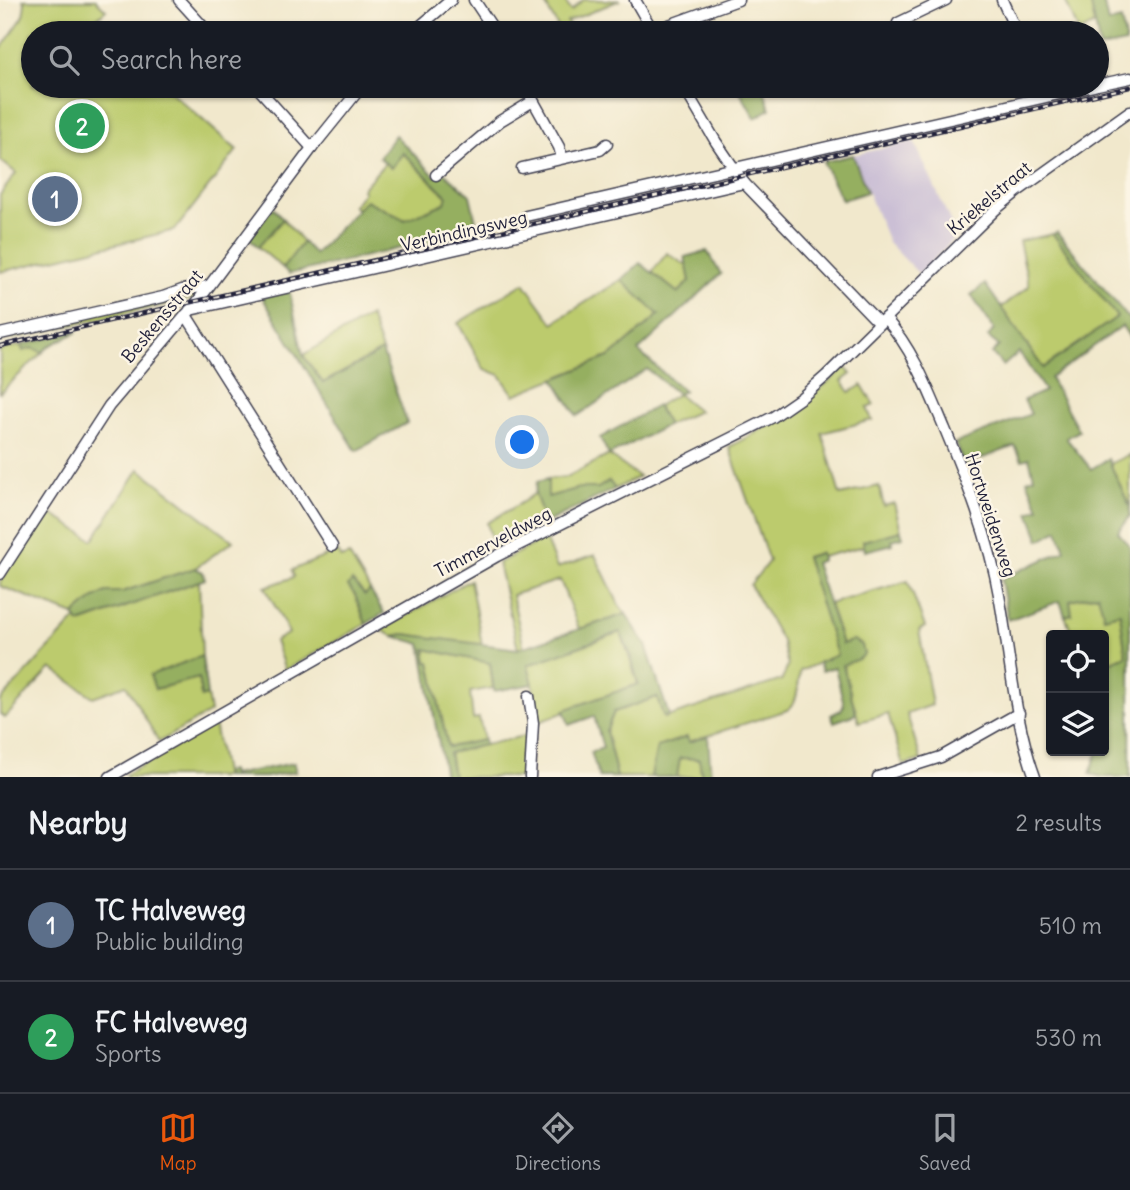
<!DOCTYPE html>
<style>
:root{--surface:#171b24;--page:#242831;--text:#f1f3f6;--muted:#9ea1a6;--line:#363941;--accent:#ea580c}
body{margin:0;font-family:Delius,sans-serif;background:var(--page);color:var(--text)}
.controls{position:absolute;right:21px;bottom:21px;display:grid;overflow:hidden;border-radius:7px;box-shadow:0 2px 5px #0004}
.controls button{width:63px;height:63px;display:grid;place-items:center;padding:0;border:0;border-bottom:2px solid var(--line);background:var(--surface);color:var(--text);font:35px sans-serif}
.you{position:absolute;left:523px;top:443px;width:24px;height:24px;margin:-18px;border:5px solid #fff;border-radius:50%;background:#1a73e8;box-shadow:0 0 0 10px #1a73e833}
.badge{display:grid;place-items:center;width:46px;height:46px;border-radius:50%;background:var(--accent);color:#fff;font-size:23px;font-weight:700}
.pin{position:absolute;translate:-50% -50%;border:4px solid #fff;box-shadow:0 2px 7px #0006}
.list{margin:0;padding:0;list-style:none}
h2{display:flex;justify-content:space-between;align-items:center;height:91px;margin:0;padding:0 28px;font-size:30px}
h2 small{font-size:23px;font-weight:400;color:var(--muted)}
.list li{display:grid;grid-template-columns:46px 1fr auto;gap:21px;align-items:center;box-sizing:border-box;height:112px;padding:0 28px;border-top:2px solid var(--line)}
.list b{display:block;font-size:26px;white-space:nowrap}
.list p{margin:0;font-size:23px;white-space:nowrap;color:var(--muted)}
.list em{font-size:23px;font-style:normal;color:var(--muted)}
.icon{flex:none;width:38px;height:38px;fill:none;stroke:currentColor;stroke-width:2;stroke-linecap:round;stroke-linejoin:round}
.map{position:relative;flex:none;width:1130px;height:777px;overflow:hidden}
.search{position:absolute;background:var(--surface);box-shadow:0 2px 5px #0004;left:21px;right:21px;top:21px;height:77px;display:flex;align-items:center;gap:18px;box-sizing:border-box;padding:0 24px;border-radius:38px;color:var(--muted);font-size:26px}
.sheet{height:315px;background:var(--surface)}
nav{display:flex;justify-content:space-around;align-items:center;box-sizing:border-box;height:98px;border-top:2px solid var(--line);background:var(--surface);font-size:19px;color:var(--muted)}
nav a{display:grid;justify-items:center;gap:4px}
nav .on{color:var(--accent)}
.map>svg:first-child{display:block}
</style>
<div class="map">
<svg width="1130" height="777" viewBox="0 0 1130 777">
<rect width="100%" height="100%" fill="#fcf5e5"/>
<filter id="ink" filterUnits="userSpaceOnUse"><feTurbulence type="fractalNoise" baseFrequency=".0143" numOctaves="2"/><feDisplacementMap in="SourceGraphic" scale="14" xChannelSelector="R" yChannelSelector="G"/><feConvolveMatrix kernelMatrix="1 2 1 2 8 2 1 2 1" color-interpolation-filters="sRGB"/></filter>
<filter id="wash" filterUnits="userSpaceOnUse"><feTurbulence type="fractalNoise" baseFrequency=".00686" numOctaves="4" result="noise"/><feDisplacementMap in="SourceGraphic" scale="28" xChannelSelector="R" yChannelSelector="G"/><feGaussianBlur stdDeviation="1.57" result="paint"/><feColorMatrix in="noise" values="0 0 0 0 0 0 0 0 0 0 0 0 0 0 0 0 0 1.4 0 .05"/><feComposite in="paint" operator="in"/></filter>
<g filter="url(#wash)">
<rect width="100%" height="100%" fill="#f1e8cc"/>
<path fill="#cbbfd5" d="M914 141 957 236 919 274 888 242 853 155Z"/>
<g fill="#bccb6d" stroke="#6f7654" stroke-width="2">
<path d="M23 0H96L106 10 93 22 100 28 106 26 113 33H33V86H164L237 150 175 230 0 272V195L16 173 0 160V50L23 17 25 3Z"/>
<path d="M543 0H564L571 11 583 0H620L567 22 572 33H545L558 27Z"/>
<path d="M1065 0H1090L1095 24 1079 32Z"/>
<path d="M403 153 447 197 445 203 405 220 366 200 357 209 353 206 364 192 362 189 385 163 391 168Z"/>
<path d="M283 219 303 242 283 268 258 247Z"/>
<path d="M1053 234 1117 317 1043 368 1001 308 1029 286 1019 241Z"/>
<path d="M667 253 687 266 690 281 678 293 652 272Z"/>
<path d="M621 280 660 314 611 356 514 395 500 375 484 369 458 323 524 283 553 323Z"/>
<path d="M188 291 198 292 195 298 0 341V337Z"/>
<path d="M370 316 382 351 323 383 303 355Z"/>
<path d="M21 345 23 350 32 348 43 352 0 393V350Z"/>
<path d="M845 367 851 374 842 381 850 392 862 385 874 405 867 408 872 420 822 433 840 495 879 486 884 506 894 503 901 531 863 541 864 546 821 557 819 553 806 557 838 655 800 671C798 683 799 703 787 710L688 742 687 737 657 747 651 777H617L606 731 614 712 657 697 664 718 782 680 788 666 782 641 750 585 769 561 729 447C772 425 809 401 845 367Z"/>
<path d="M678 394 699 411 668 425 657 406Z"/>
<path d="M1130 454V507L1110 464Z"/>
<path d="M609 455 639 477 615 489 609 481 598 488H580L548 497V479L567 477Z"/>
<path d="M139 469 233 541 195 568 122 592H106L93 599 74 615 0 586V582L45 510 93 540Z"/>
<path d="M535 493 545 523 495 550 487 523 526 500Z"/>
<path d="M545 538 557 568 595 555 619 605 626 614 579 629 560 580 512 595 524 648 518 649 498 563Z"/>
<path d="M338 551 341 558 349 555 370 590 365 596 355 595 366 624 285 670 275 641 289 633 265 587 294 577 292 570Z"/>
<path d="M470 580 482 645 404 634 393 636 381 630Z"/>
<path d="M199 581 202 656 151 675 155 689 199 677 201 696 207 695 210 712 159 742 126 685 93 697 51 668 5 718 0 714V701L76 619 80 623Z"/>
<path d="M908 581 925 627 919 630 932 705 907 714 921 760 903 765 888 714 859 722 842 664 864 653 859 643 842 644 829 604Z"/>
<path d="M1099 594 1120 613 1126 656 1104 665V635H1073L1065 616 1072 614 1069 600Z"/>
<path d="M621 632 638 684 536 723 533 684 528 665Z"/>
<path d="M425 649 490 663 493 688 470 692 473 719 479 718 484 740 448 748 430 662H427Z"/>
<path d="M214 724 225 777H126L125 775Z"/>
<path d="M528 735 527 777H453L449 753Z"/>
<path d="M679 758H699L702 777H677Z"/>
</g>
<g fill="#95af60" stroke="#5c684e" stroke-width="2">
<path d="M1090 0H1103L1108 23 1121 20 1126 43 1100 48Z"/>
<path d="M737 86H763L770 109 755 118Z"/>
<path d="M395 135 435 176 445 173 470 195 478 230 289 274 283 268 303 242 315 254 366 200 405 220 445 203 447 196 403 153 391 168 379 157Z"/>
<path d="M853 155 867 192 842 200 823 162Z"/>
<path d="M273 207 283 219 258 247 249 238Z"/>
<path d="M1057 232 1130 320V338L1122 326 1050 378 1079 431 1066 438 1091 469 1108 459 1130 507V516L1118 532 1130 546V777H1104L1090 774 1098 751H1104V665L1126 656 1120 613 1104 617 1098 594 1070 600 1072 614 1065 616 1060 601 1008 620 1001 579 1065 550 1058 530 1040 540 1029 512 1039 508 1027 480 1034 477 1029 458 1022 460 1015 446 964 465 955 443 1031 414 1024 400 1045 391 1019 352 1003 366 992 353 999 346 988 337 994 329 971 295 985 284 1043 368 1117 317 1053 234Z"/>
<path d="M707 251 721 274 638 351 684 391 678 394 647 369 577 416 554 379 611 356 659 315 621 280 640 263 678 293 690 281 685 257Z"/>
<path d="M289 290 303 355 323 383 382 351 407 423 356 451 262 297Z"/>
<path d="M72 332H77L49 346 43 352 32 348 23 351 21 345Z"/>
<path d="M657 406 668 425 609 455 600 438Z"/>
<path d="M548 479V497L580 488H598L609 481 615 489 545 523 535 493 537 482Z"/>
<path d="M901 531 903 537 892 540 893 544 865 551 863 541Z"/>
<path d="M820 553 822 560 815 563 842 644 854 640 862 645 864 654 859 659 843 665 856 714 834 722 831 715 841 710 844 705 835 667 822 671 819 662 837 655 806 557Z"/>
<path d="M195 568 203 572 205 579 79 623 74 615 93 599 106 592H122Z"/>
<path d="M352 581 365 595 370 590 384 613 366 624 355 595 348 586Z"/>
<path d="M626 614 646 645 669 716 664 718 657 697 614 712 606 731 617 777H599L591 752 603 748 594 716 569 725 564 710 638 684 631 656 620 632 528 665 533 684 494 691 490 663 425 649 427 662H430L448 747 484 740 485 745 449 753 453 777H445L421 644 393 636 404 634 518 649Z"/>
<path d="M202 656 207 695 201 697 199 678 155 689 150 675Z"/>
<path d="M708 736 711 777H702L699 759 680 758 677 777H651L657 747 687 737 689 742Z"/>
<path d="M294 763 296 772 265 777H225L224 772 231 771 232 775Z"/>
</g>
</g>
<g filter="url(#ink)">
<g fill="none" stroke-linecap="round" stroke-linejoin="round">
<defs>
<g id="minor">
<path d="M179 0 209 33"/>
<path d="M474 0 496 33"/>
<path d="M635 0 654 33"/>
<path d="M1002 0 1017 33"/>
<path d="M898 23 946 0"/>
<path d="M652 31 738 0"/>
<path d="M412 33 451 0"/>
<path d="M1097 85 1130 78"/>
<path d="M256 86 312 148"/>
<path d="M525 86 559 147 562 158"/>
<path d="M683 86 716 142 744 183 879 323"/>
<path d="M1040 86 1044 96"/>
<path d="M522 168 600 150 607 144"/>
<path d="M436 175 500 121 533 101"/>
<path d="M526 216 1094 86"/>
<path d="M190 310 744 183"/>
<path d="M186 315 332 546"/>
<path d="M885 318C914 351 928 389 945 429 967 482 989 538 999 595 1010 655 1014 720 1035 777"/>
<path d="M0 334 163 297 182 290 208 286"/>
<path d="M0 574 109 406 198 301 312 148 362 86"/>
<path d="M529 696 533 723 530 777"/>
<path d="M110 777 497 556 773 417 802 397 826 376 995 210 1018 191 1130 111"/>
<path d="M878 777 941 757 1019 713"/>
</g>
</defs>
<use href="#minor" stroke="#414051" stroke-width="13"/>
<use href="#minor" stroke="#fff" stroke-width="10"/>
<defs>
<path id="rail" d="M0 346 1130 87"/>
</defs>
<use href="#rail" stroke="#22223b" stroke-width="4.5"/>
<use href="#rail" stroke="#fcf5e5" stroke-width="2" stroke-dasharray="5" stroke-linecap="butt"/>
</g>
</g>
<g text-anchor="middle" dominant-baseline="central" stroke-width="5" stroke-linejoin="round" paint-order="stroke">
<g font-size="18" fill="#22223b" stroke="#fcf5e5">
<text transform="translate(989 198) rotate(-40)">Kriekelstraat</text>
<text transform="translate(464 231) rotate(-13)">Verbindingsweg</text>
<text transform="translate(162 316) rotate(-50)">Beskensstraat</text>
<text transform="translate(991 515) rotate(72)">Hortweidenweg</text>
<text transform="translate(493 542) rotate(-28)">Timmerveldweg</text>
</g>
</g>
</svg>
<div class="controls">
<button><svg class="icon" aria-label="locate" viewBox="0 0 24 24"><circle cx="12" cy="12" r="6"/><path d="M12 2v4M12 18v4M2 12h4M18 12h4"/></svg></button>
<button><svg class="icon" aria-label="layers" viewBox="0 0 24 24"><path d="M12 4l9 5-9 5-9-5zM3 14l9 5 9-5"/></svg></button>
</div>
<div class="you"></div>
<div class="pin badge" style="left:55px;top:199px;background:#5c6f8a">1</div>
<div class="pin badge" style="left:82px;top:126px;background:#2e9e5b">2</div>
<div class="search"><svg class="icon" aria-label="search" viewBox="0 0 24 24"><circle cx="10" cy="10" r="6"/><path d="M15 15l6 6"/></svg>Search here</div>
</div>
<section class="sheet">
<h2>Nearby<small>2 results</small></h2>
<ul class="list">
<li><span class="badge" style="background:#5c6f8a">1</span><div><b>TC Halveweg</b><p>Public building</p></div><em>510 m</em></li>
<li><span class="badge" style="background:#2e9e5b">2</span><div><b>FC Halveweg</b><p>Sports</p></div><em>530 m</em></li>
</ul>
</section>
<nav>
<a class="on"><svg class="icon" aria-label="map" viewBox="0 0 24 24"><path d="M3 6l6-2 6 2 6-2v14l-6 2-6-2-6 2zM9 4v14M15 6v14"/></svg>Map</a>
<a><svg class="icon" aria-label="directions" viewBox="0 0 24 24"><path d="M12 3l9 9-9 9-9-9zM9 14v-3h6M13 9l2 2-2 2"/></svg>Directions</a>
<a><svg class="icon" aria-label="saved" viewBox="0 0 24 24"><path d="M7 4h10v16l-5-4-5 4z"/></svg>Saved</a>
</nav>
